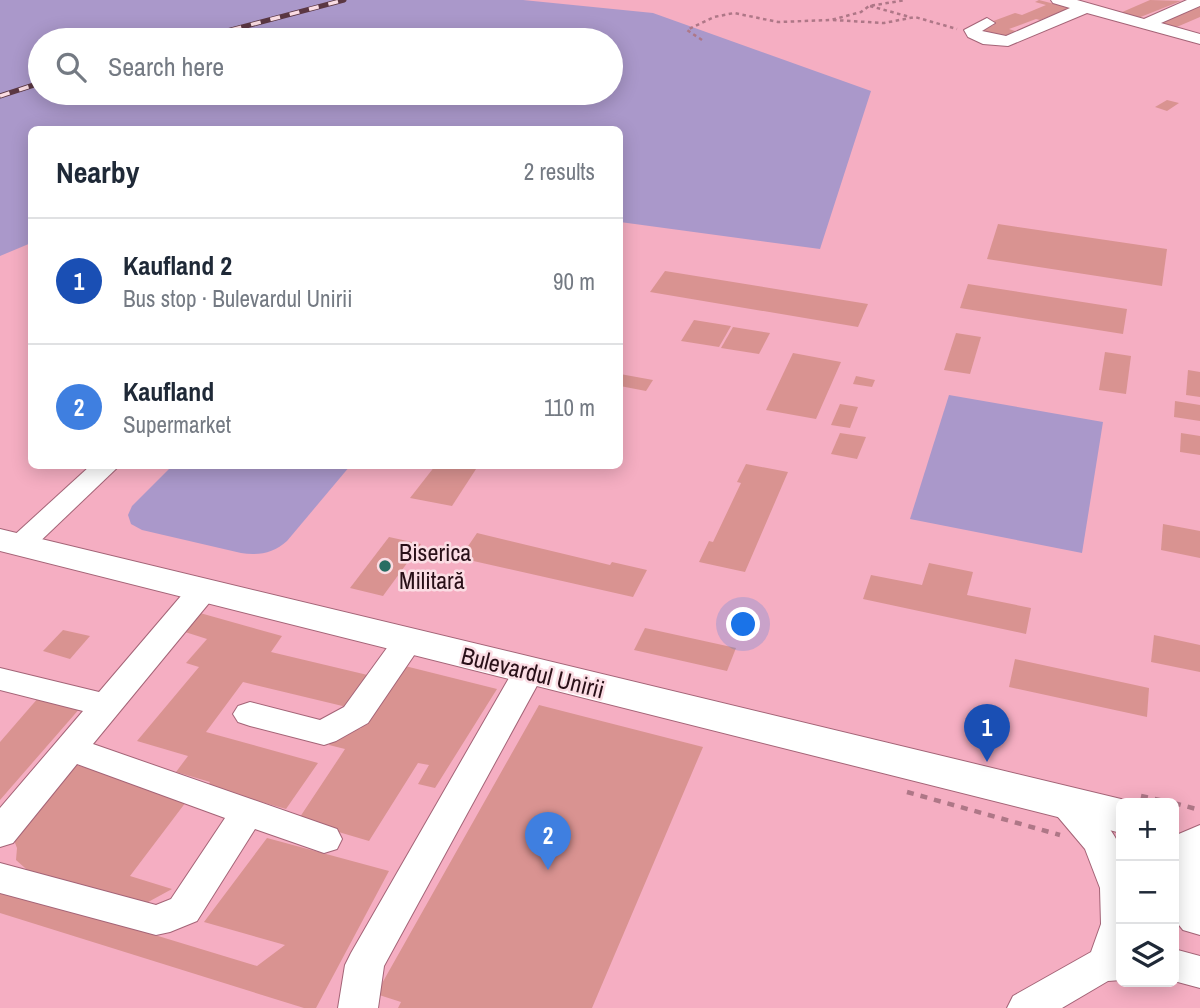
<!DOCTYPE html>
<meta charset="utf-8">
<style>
:root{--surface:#fff;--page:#f2f2f3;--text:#1f2937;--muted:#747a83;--line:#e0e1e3;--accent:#111827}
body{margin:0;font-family:"Archivo Narrow",sans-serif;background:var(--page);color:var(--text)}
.controls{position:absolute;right:21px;bottom:21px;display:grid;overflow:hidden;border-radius:10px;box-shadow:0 4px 18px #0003}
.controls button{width:63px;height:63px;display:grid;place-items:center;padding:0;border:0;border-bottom:2px solid var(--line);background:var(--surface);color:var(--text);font:35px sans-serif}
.you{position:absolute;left:744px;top:625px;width:24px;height:24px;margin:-18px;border:5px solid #fff;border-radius:50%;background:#1a73e8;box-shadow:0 0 0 10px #1a73e833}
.badge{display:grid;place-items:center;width:46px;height:46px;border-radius:50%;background:var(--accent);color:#fff;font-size:23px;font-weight:700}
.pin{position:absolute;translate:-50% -58px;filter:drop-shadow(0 2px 4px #0008)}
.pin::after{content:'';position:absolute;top:37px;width:24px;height:21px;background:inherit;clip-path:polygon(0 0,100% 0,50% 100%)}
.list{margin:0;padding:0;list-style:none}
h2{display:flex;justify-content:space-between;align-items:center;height:91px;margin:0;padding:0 28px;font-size:30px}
h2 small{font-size:23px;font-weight:400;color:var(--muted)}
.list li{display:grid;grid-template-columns:46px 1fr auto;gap:21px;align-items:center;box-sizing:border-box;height:126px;padding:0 28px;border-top:2px solid var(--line)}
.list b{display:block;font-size:26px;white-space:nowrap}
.list p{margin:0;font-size:23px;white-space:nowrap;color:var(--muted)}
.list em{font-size:23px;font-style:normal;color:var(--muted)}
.icon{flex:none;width:38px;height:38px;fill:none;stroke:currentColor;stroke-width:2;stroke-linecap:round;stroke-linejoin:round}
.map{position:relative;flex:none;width:1200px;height:1008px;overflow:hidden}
.search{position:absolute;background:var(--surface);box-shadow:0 4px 18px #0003;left:28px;top:28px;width:595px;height:77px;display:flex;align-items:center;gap:18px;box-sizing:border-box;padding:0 24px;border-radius:38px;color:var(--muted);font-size:26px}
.panel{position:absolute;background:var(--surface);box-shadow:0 4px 18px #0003;left:28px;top:126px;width:595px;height:343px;border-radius:10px}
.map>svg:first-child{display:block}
</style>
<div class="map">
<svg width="1200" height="1008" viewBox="0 0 1200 1008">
<rect width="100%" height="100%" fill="#f5aec2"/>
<g fill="#aa98ca" fill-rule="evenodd">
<path d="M0 0H523L653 13 871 91 820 249 620 222V130H32L31 243 0 256ZM40 40H611V93H40Z"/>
<path d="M949 395 1103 422 1082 553 910 519Z"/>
<path d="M172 466H350L287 541C274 553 258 556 241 553L142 530 131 524 128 515 132 506Z"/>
</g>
<g fill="#d99391">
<path d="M1039 0 1074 9 1065 10 1040 20 1036 19 1009 29 1021 33 1002 41 974 33 994 25 988 23 1015 13 1022 15 1046 5 1035 2Z"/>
<path d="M1150 0 1181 1 1138 18 1120 13Z"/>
<path d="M1200 3V17L1172 29 1152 24Z"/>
<path d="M1167 100 1179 103 1167 111 1155 107Z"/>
<path d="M998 224 1167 249 1162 286 987 259Z"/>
<path d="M665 271 868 304 858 327 650 292Z"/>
<path d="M968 284 1127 309 1123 334 960 308Z"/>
<path d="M694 320 731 326 719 347 681 341Z"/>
<path d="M733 327 770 333 759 354 721 348Z"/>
<path d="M956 333 981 337 970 374 944 370Z"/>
<path d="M1105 352 1131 356 1126 394 1099 390Z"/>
<path d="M793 353 841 362 816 419 766 410Z"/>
<path d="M1188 370 1200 372V397L1186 395Z"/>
<path d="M620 374 653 380 646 391 620 386Z"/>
<path d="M856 376 875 380 872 387 853 384Z"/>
<path d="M1175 401 1200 405V421L1174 417Z"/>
<path d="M840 404 858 407 850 428 831 425Z"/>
<path d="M840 433 866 437 857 459 831 454Z"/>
<path d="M1181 433 1200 436V455L1180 452Z"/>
<path d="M746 464 788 472 745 572 699 562 709 541 713 542 741 483 737 482Z"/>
<path d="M435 466H478L452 506 410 498Z"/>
<path d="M1163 524 1200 531V558L1161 550Z"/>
<path d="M477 533 610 565 612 562 647 570 633 597 460 558Z"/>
<path d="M389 537 421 544 383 596 350 588Z"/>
<path d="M929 563 973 572 967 595 1031 608 1026 634 863 599 871 575 922 585Z"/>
<path d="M200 613 282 636 271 652 376 677 355 709 243 682 206 732 318 763 286 809 207 787 210 782 176 772 188 756 137 741 199 667 186 663 207 639 182 631Z"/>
<path d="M645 628 736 648 727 671 634 650Z"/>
<path d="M63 630 90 636 70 659 43 651Z"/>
<path d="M1154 635 1200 645V672L1151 662Z"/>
<path d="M1015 659 1149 688 1147 717 1009 687Z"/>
<path d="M401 665 497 689 435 788 418 784 429 765 418 763 369 841 298 820 345 749 329 745 336 735 352 727 360 729Z"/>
<path d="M39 697 81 707 0 800V742Z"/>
<path d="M539 705 703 747 592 1008H398L401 1002 376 994Z"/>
<path d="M73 764 189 798 130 876 172 889 139 907 34 876 16 860 17 848 12 835Z"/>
<path d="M267 838 389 871 316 1008H304L0 913V888L257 966 285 945 204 922Z"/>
</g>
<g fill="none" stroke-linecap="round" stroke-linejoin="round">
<defs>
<g id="minor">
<path d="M1051 0H1077L1144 19 1187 0H1200V6L1161 23 1200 34V44L1087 13 1008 46 983 44 968 37 964 30 987 18 995 23 982 31 1006 36 1070 8 1053 3Z"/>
<path d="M90 466H119L30 551 20 554 10 551 5 545 10 539Z"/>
<path d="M203 580 214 583 218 590 214 597 93 744 337 829 342 839 337 849 324 853 255 829 197 921 170 932 156 935 0 893V863L156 905 171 899 225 818 77 764 13 843 0 847V808L83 711 0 690V668L99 692 192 583Z"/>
<path d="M408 631 419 634 424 641 419 648 368 723 336 741 324 745 250 726 238 722 233 714 238 706 250 702 320 720 344 707 397 634Z"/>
<path d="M529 660 540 663 545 671 384 966 378 1008H338L345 965 351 953 513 671 518 663Z"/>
<path d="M1065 791C1088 798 1112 827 1121 849V980L1108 981 1062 1008H1007L1013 996 1091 952 1101 924 1100 888 1085 849 1047 804 1052 795Z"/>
<path d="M1174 949 1200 956V988L1174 981Z"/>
</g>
<g id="major">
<path d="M0 529 1121 799 1134 803H1121V833L0 551Z"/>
<path d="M1200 825V935L1183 930 1174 919V836Z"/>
</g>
</defs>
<use href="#minor" stroke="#a46477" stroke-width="2"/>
<use href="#major" stroke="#a46477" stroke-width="2"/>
<g stroke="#ae7787" stroke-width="2.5" stroke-dasharray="3.5 3.5" stroke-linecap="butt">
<path d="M870 6 910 17"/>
<path d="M833 20 884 23 915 17 957 29"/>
<path d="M702 40 687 30 714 17 734 13 778 22 831 20 861 12 869 6 906 0"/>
</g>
<g stroke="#ae7787" stroke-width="4.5" stroke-dasharray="7 7" stroke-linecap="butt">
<path d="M907 792 1060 835"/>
<path d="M1141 796 1173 803"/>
<path d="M1174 803 1200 810"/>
</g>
<use href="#minor" fill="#fff" fill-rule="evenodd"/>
<use href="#major" fill="#fff" fill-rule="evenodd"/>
<defs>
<g id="rail">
<path d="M193 40 344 0"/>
<path d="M0 96 40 83"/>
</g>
</defs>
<use href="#rail" stroke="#5b3742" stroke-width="5"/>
<use href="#rail" stroke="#fbdde4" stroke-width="3.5" stroke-dasharray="10" stroke-linecap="butt"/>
</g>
<circle fill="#276d62" stroke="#fbdde4" stroke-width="2.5" cx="385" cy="566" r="7"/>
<g text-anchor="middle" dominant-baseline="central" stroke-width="5" stroke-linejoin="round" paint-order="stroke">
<g font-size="24" fill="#291018" stroke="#fbdde4" text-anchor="start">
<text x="399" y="552">Biserica<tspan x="399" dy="28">Militară</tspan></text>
</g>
<g font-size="24" fill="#291018" stroke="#fbdde4">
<text transform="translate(533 672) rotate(14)">Bulevardul Unirii</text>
</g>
</g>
</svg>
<div class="controls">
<button>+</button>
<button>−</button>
<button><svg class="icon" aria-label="layers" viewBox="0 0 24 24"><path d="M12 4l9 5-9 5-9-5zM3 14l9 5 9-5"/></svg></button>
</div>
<div class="you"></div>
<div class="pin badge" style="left:987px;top:762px;background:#1a4fb4">1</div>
<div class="pin badge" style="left:548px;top:870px;background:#3f7fe0">2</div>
<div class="search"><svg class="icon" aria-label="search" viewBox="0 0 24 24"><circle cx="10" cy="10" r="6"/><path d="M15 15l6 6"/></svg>Search here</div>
<section class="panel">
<h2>Nearby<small>2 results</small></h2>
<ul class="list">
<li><span class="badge" style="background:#1a4fb4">1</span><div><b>Kaufland 2</b><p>Bus stop · Bulevardul Unirii</p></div><em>90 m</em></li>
<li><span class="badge" style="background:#3f7fe0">2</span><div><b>Kaufland</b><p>Supermarket</p></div><em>110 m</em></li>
</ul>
</section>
</div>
